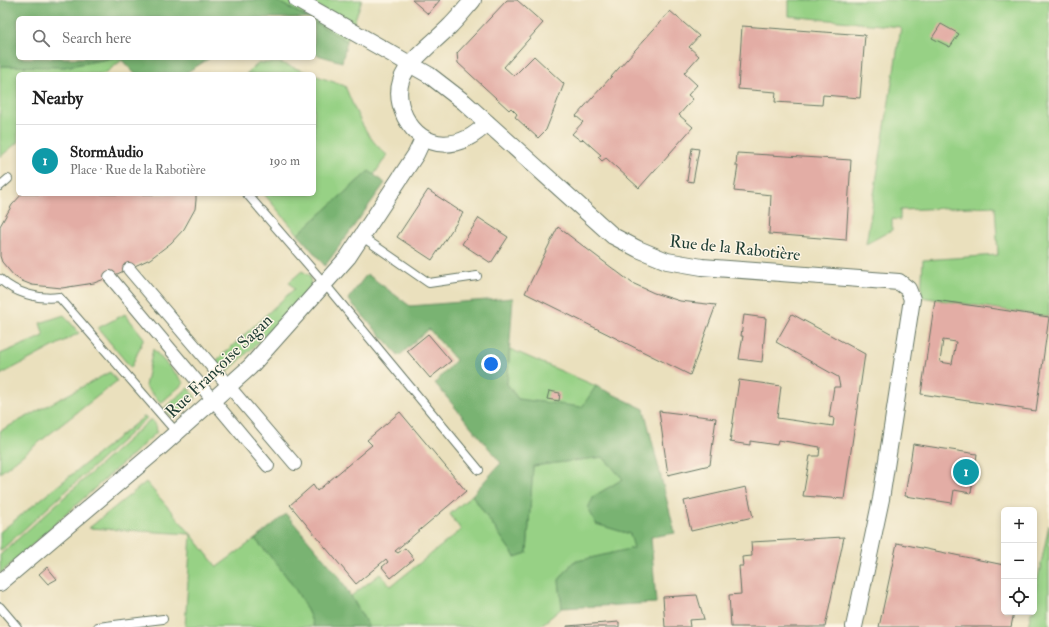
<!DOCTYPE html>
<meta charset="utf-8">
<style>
:root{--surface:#fff;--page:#f6f6f6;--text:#222;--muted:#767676;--line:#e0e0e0;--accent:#d1495b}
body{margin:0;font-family:"IM FELL Double Pica",serif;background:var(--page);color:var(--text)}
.controls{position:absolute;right:12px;bottom:12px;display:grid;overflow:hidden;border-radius:6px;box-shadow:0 2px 6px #0003}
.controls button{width:36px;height:36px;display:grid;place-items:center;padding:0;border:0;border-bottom:1px solid var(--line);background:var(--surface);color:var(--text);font:20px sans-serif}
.you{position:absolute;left:491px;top:364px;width:14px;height:14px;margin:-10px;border:3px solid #fff;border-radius:50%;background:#1a73e8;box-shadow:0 0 0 6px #1a73e833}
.badge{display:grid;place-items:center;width:26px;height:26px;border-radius:50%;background:var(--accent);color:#fff;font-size:13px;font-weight:700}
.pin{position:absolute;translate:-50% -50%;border:2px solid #fff;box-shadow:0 1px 4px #0006}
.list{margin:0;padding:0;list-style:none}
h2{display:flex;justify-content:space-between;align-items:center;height:52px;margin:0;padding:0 16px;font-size:17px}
h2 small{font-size:13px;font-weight:400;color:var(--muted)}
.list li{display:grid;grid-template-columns:26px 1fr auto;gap:12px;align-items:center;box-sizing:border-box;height:72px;padding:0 16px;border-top:1px solid var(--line)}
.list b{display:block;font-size:15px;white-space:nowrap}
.list p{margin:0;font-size:13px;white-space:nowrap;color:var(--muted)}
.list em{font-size:13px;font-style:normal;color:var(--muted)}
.icon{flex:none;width:22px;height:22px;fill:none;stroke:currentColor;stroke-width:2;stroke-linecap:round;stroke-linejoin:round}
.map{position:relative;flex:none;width:1049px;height:627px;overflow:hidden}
.search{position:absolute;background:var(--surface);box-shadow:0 2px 6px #0003;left:16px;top:16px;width:300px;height:44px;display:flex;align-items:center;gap:10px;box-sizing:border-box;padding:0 14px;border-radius:6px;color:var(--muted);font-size:15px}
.panel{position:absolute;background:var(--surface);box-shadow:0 2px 6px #0003;left:16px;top:72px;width:300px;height:124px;border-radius:6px}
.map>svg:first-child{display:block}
</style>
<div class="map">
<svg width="1049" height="627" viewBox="0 0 1049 627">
<rect width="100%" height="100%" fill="#fcf5e5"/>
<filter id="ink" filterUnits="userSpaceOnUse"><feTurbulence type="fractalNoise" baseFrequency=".025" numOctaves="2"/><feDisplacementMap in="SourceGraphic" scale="8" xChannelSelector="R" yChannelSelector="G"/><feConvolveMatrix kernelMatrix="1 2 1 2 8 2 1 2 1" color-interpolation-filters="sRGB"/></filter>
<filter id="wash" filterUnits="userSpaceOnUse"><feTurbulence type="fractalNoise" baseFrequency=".012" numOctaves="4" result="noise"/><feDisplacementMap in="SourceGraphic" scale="16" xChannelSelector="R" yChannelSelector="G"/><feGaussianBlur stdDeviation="0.9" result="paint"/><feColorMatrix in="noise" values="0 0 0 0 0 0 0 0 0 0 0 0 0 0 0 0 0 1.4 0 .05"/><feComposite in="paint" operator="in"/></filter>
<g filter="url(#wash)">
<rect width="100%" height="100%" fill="#eae0bd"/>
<g fill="#97d185" stroke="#5b875c">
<path d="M275 0H362L347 41 314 22V18H308Z"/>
<path d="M789 0H1049V317L921 297 923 260 998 255 995 206 900 210V220L892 219V230L866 244 901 27 789 16Z"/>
<path d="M112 58H120L122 60 104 74H18V142L0 157V66L64 67Z"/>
<path d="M259 63H281L312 74H246Z"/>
<path d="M314 75 345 86C356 112 365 137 387 155L374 175 369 171 298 234 264 194H314Z"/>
<path d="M302 271 310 276 311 286 279 323 226 373 216 361 294 289 289 282Z"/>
<path d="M125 314 144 338 131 368 98 328Z"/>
<path d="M64 315 79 333 0 375V354L44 336 40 323Z"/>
<path d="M153 349 184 383 161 403 145 386Z"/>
<path d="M510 349 596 386 582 408 518 399 507 384Z"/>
<path d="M110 372 117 381 0 473V431Z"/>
<path d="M188 388 196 398 173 418 164 408Z"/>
<path d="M145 416 147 418 0 551V532Z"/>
<path d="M151 419 156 425 157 432 0 574V555Z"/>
<path d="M603 457 623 479 594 496 596 524 630 534 635 548 573 562 559 580 562 608 539 627H369L351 596 380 574 391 586 461 530 450 514 472 495 515 557 527 553 533 466Z"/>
<path d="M146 482 191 534 217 567 255 539C279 566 302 592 314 627H185L191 534 89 528Z"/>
<path d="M1049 525V627H1028L1031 612H1034V598Z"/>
</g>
<g fill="#79b372" stroke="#4c7853">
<path d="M0 0H275L308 18H18V58H112L64 67 0 66Z"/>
<path d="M314 22 347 41 342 62 314 54Z"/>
<path d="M120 58H210L184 74H135Z"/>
<path d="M369 171 385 183 325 266 298 234Z"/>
<path d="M367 274 410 306 513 298 507 384 518 399 582 407 596 386 644 409 675 533 651 537 656 603 562 608 559 580 573 562 634 548 630 534 596 524 588 508 594 496 623 479 603 457 533 466 527 553 515 557 472 495 501 463 435 383 456 360 429 329 399 356 348 299Z"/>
<path d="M286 514 338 575 369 627H314C302 592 279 566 255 539Z"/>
</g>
<g id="blocks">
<g fill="#e3ada5" fill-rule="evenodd">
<path d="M412 0H440L428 14Z"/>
<path d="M507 0H517L543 23 504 67 514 76 534 56 564 84 546 130 538 138 515 117 517 114 511 108 509 110 458 63 457 53Z"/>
<path d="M670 11 699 36 689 47 699 56 684 73 697 85 688 95 693 99 679 115 693 127 639 188 606 158 602 161 598 157 601 155 583 139 581 141 572 134 583 122 576 116Z"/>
<path d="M941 24 959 34 950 47 932 38Z"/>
<path d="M742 26 865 35 860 98 823 95 822 105 775 102 776 92 738 89Z"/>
<path d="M692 148 699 149 693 182 687 181Z"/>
<path d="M737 153 851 160 846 240 769 234 771 195 734 191 738 166H736Z"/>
<path d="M428 190 463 213 432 260 397 237Z"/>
<path d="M22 194H196V200L195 209 184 229 171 243 150 259 115 275 94 283 62 288 32 285 22 281 14 276 2 262 0 256V226L12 205Z"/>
<path d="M479 218 508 237 491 263 462 244Z"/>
<path d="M558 227 632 283 654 293 680 301 716 305 690 375 525 293Z"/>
<path d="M935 300 1049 317 1036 411 921 394ZM943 340 956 342 952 364 940 362Z"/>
<path d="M792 314 865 354 844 499 803 496 810 456H819L820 447 778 440 777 445 750 441V445L730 442 739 380 781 386 777 418 833 426 834 418 829 417 834 387H840L838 377 776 342Z"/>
<path d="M744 315 766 318 762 362 739 359 743 336H741Z"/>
<path d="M428 334 451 361 430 378 407 351Z"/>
<path d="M549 391 560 393 559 401 547 399Z"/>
<path d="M659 411 716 418 710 465 668 475Z"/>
<path d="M400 412 466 491 395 551 398 553 405 548 414 559 391 578 382 567 388 562 386 559 356 584 290 505 313 485 317 491 372 445 367 440Z"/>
<path d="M913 444 977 454 971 493 954 490 952 503 905 496Z"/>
<path d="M746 487 753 517 691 531 684 501Z"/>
<path d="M844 537 825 627H731L729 595 741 594 739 566H743L742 557 752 556 751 542Z"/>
<path d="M897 543 1004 565V612H1014L1011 627H879Z"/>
<path d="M47 567 57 579 48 584 39 574Z"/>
<path d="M697 595 704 619 689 620 690 627H665L663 597Z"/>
<path d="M619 622V627H567V626Z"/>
</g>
</g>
</g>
<g filter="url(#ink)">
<use href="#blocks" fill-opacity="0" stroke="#667664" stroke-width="1"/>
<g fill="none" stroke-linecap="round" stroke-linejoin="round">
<defs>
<g id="service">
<path d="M0 186 8 179"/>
<path d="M247 194 324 283 479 470"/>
<path d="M361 236 429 283 477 276"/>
<path d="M0 279C15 293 39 300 59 297L177 433"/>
<path d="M0 607 17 627"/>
<path d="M98 627 163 619"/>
</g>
<g id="pedestrian">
<path d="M129 269 295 464"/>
<path d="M110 277 268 466"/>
</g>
<g id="minor">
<path d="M297 0 429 75 464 102 613 236 638 249 667 261 702 267 899 282 908 289 912 299 881 499 854 627"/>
<path d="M473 0C466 8 459 17 451 25 436 41 407 61 401 81 397 93 400 106 405 117 424 153 462 150 487 123"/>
<path d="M0 583 157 450 250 367 348 257 416 154 423 139"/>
</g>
</defs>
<use href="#service" stroke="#667664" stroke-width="10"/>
<use href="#pedestrian" stroke="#667664" stroke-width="14"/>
<use href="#minor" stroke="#667664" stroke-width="18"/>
<use href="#service" stroke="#fff" stroke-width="8"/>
<use href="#pedestrian" stroke="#fff" stroke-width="12"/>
<use href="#minor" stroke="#fff" stroke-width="16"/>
</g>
</g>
<g text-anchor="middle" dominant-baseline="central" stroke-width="3" stroke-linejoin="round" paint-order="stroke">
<g font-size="17" fill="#1f3d34" stroke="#fcf5e5">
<text transform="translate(735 248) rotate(6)">Rue de la Rabotière</text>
<text transform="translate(219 366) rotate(-44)">Rue Françoise Sagan</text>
</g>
</g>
</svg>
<div class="controls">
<button>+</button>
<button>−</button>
<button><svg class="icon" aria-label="locate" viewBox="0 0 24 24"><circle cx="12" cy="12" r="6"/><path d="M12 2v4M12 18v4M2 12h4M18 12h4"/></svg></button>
</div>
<div class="you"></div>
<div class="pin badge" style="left:966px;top:472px;background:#0f9aa8">1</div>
<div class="search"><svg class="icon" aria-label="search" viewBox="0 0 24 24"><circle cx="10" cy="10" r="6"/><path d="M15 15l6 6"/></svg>Search here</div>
<section class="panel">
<h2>Nearby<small></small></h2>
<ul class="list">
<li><span class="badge" style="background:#0f9aa8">1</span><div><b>StormAudio</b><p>Place · Rue de la Rabotière</p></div><em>190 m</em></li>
</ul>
</section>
</div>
